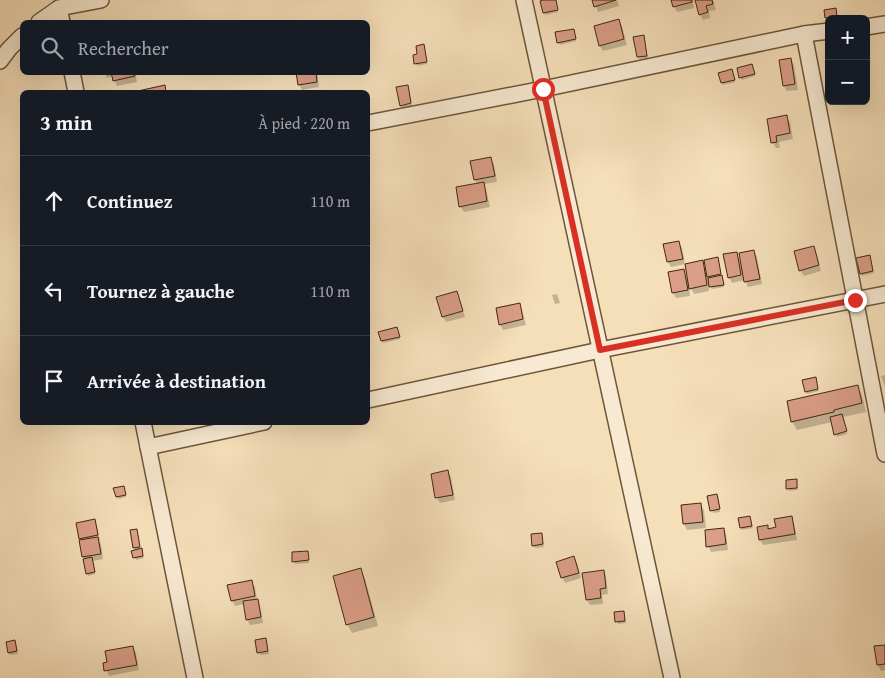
<!DOCTYPE html>
<html lang="fr">
<meta charset="utf-8">
<style>
:root{--surface:#171b24;--page:#20242c;--text:#f1f3f6;--muted:#9ea1a6;--line:#363941}
body{margin:0;font-family:"Gentium Book Plus",serif;background:var(--page);color:var(--text)}
.controls{position:absolute;right:15px;top:15px;display:grid;overflow:hidden;border-radius:8px;box-shadow:0 5px 20px #0002}
.controls button{width:45px;height:45px;display:grid;place-items:center;padding:0;border:0;border-bottom:1px solid var(--line);background:var(--surface);color:var(--text);font:25px sans-serif}
.stop{position:absolute;width:15px;height:15px;margin:-11px;border:4px solid #d93025;border-radius:50%;background:#fff}
.stop.end{background:#d93025;border-color:#fff;box-shadow:0 1px 5px #0008}
.list{margin:0;padding:0;list-style:none}
h2{display:flex;justify-content:space-between;align-items:center;height:65px;margin:0;padding:0 20px;font-size:21px}
h2 small{font-size:16px;font-weight:400;color:var(--muted)}
.list li{display:grid;grid-template-columns:32px 1fr auto;gap:15px;align-items:center;box-sizing:border-box;height:90px;padding:0 20px;border-top:1px solid var(--line)}
.list b{display:block;font-size:19px;white-space:nowrap}
.list em{font-size:16px;font-style:normal;color:var(--muted)}
.icon{flex:none;width:28px;height:28px;fill:none;stroke:currentColor;stroke-width:2;stroke-linecap:round;stroke-linejoin:round}
.map{position:relative;flex:none;width:885px;height:678px;overflow:hidden}
.search{position:absolute;background:var(--surface);box-shadow:0 5px 20px #0002;left:20px;top:20px;width:350px;height:55px;display:flex;align-items:center;gap:12px;box-sizing:border-box;padding:0 18px;border-radius:8px;color:var(--muted);font-size:19px}
.panel{position:absolute;background:var(--surface);box-shadow:0 5px 20px #0002;left:20px;top:90px;width:350px;height:335px;border-radius:8px}
.map>svg:first-child{display:block}
</style>
<div class="map">
<svg width="885" height="678" viewBox="0 0 885 678">
<rect width="100%" height="100%" fill="#f5dfb9"/>
<filter id="stains"><feTurbulence type="fractalNoise" baseFrequency=".004" numOctaves="4"/><feColorMatrix values="0 0 0 0 .2 0 0 0 0 .09 0 0 0 0 .02 0 0 0 .5 -.17"/></filter>
<radialGradient id="worn" r=".72"><stop offset=".6" stop-color="#630" stop-opacity="0"/><stop offset="1" stop-color="#630" stop-opacity=".3"/></radialGradient>
<g fill="#0003">
<path d="M549 0H555L558 12 545 15 541 2Z"/>
<path d="M594 0H617L619 6 598 12Z"/>
<path d="M672 0H693L694 8 677 12 674 6Z"/>
<path d="M696 0H713L716 10 709 11 710 18 703 20 700 14Z"/>
<path d="M836 9 838 19H829V20H827L825 11Z"/>
<path d="M619 21 622 26 627 45 603 51 600 46Z"/>
<path d="M573 30 576 41 560 45 558 42Z"/>
<path d="M644 39 648 58 639 59 638 57Z"/>
<path d="M423 45 427 64 417 66 416 63Z"/>
<path d="M791 59 794 65 798 90 787 91 784 86Z"/>
<path d="M753 68 755 76 742 80 740 77Z"/>
<path d="M104 72H135L137 82 117 86 113 76 107 78Z"/>
<path d="M297 72H317L319 87 302 90 299 84Z"/>
<path d="M733 73 735 82 723 85 722 83Z"/>
<path d="M164 86 166 92H140Z"/>
<path d="M409 88 412 106 402 108 401 105Z"/>
<path d="M786 117 790 122 793 139 779 142 780 148H776L773 143 768 120Z"/>
<path d="M490 159 494 164 497 182 484 184 486 189 490 207 464 212 460 206 478 184 475 180Z"/>
<path d="M679 243 682 248 685 264 671 267 668 262Z"/>
<path d="M813 248 816 253 821 271 804 276 800 270Z"/>
<path d="M754 252 757 257 762 284 748 287 745 280 732 283 729 277 736 253 741 262Z"/>
<path d="M717 259 724 287 712 289 708 283 709 291 694 294 689 285 690 296 676 298 673 293 683 270 688 279 702 262 706 269Z"/>
<path d="M870 259 874 273 862 276 861 273Z"/>
<path d="M456 292 459 298 465 317 446 322 443 317Z"/>
<path d="M557 294 560 303 555 304 552 295Z"/>
<path d="M519 304 522 310 526 325 503 330 500 324Z"/>
<path d="M398 331 400 339 383 343 382 341Z"/>
<path d="M885 375V386L881 376Z"/>
<path d="M816 381 819 391 807 394 806 391Z"/>
<path d="M857 386 862 395 866 412 843 417 847 434 837 437 832 422 797 430 792 422Z"/>
<path d="M447 472 451 477 455 500 440 503 437 498 432 475Z"/>
<path d="M796 480 797 483 798 490 789 491 788 488Z"/>
<path d="M115 489 125 490 126 497 118 499Z"/>
<path d="M717 495 720 512 713 513 709 497Z"/>
<path d="M700 504 704 510 706 528 687 530 684 524 682 506Z"/>
<path d="M750 517 753 528 742 530 741 527Z"/>
<path d="M791 517 794 523 797 540 763 545 760 540 767 526 769 530 777 528Z"/>
<path d="M94 520 97 526 100 540 99 541 101 544 103 559 93 561 95 574 88 576 85 560 83 557 81 541H82L80 538Z"/>
<path d="M723 529 726 534 728 550 711 552 708 546Z"/>
<path d="M137 533 140 550 142 552 144 558 136 560 133 552 136 551 134 548Z"/>
<path d="M541 534 544 547 535 548 533 546Z"/>
<path d="M307 552 309 563 295 564 294 562Z"/>
<path d="M574 558 577 563 581 578 565 583 562 577Z"/>
<path d="M360 570 365 578 378 626 352 633 347 624Z"/>
<path d="M603 571 606 576 608 594 602 595 603 604 590 605 587 600 584 574Z"/>
<path d="M251 581 255 587 257 600 260 606 263 623 250 625 247 619 244 604 235 606 232 601Z"/>
<path d="M623 612 626 623 618 624 615 614Z"/>
<path d="M266 640 269 654 260 655 257 641Z"/>
<path d="M7 643 16 644 18 654 10 655Z"/>
<path d="M885 646V670L881 671 878 665 876 648Z"/>
<path d="M132 647 136 653 139 670 109 676 106 670 109 663Z"/>
</g>
<g fill="#db9e88" stroke="#41280f">
<path d="M543 0H556L558 10 543 13 540 1Z"/>
<path d="M592 0H616L594 7Z"/>
<path d="M671 0H692V2L673 7Z"/>
<path d="M695 0H712L713 4 706 6 708 12 699 15Z"/>
<path d="M836 8 837 17 825 18 824 10Z"/>
<path d="M619 19 624 39 599 46 594 26Z"/>
<path d="M574 29 576 39 557 43 555 32Z"/>
<path d="M644 35 647 56 637 57 633 37Z"/>
<path d="M424 44 427 62 414 64 413 55 417 54 416 46Z"/>
<path d="M791 58 795 84 783 86 779 60Z"/>
<path d="M752 64 755 74 739 78 737 68Z"/>
<path d="M732 69 735 80 721 83 718 73Z"/>
<path d="M111 72H134L135 76 113 81Z"/>
<path d="M296 72H316L317 82 298 85Z"/>
<path d="M165 85 166 92H139L138 91Z"/>
<path d="M408 85 411 103 400 106 396 87Z"/>
<path d="M787 115 790 133 776 136 777 142 771 143 767 119Z"/>
<path d="M491 157 495 176 474 180 470 161Z"/>
<path d="M484 182 487 201 459 207 456 187Z"/>
<path d="M679 241 683 259 667 262 663 244Z"/>
<path d="M814 246 819 265 799 271 794 251Z"/>
<path d="M754 250 760 279 744 282 739 253Z"/>
<path d="M737 252 741 275 728 278 723 254Z"/>
<path d="M870 255 873 271 860 274 856 258Z"/>
<path d="M718 257 721 274 707 277 704 260Z"/>
<path d="M703 260 707 285 689 289 685 264Z"/>
<path d="M684 269 688 290 672 293 668 272Z"/>
<path d="M722 275 724 285 709 287 708 278Z"/>
<path d="M457 291 463 311 442 317 436 297Z"/>
<path d="M520 303 523 319 499 325 496 308Z"/>
<path d="M397 327 400 337 381 341 378 332Z"/>
<path d="M816 377 818 389 805 392 802 380Z"/>
<path d="M858 385 862 403 834 410V412L791 422 787 401Z"/>
<path d="M842 414 847 431 834 435 830 417Z"/>
<path d="M448 470 453 495 435 498 431 474Z"/>
<path d="M797 479V488L786 489V480Z"/>
<path d="M124 486 126 495 116 497 113 488Z"/>
<path d="M717 494 720 509 710 511 707 496Z"/>
<path d="M701 503 703 522 683 524 681 505Z"/>
<path d="M750 516 752 526 740 528 738 518Z"/>
<path d="M792 516 795 534 759 540 757 527 768 525V529L776 527 774 519Z"/>
<path d="M95 519 98 535 79 539 76 523Z"/>
<path d="M724 528 726 544 706 547 705 530Z"/>
<path d="M137 529 140 547 133 548 130 530Z"/>
<path d="M542 533 543 544 532 546 531 534Z"/>
<path d="M98 537 101 554 82 557 79 540Z"/>
<path d="M142 548 143 556 133 558 131 551Z"/>
<path d="M308 551 309 560 292 562V552Z"/>
<path d="M574 556 579 573 561 578 556 562Z"/>
<path d="M92 557 95 572 86 574 83 559Z"/>
<path d="M361 568 374 617 346 625 333 576Z"/>
<path d="M604 570 606 588 600 589 601 598 586 600 582 573Z"/>
<path d="M252 580 255 596 231 601 227 585Z"/>
<path d="M258 599 261 617 246 620 243 601Z"/>
<path d="M624 611 625 621 615 622 614 612Z"/>
<path d="M266 638 268 651 257 653 255 640Z"/>
<path d="M15 640 17 651 8 653 6 642Z"/>
<path d="M885 645V664L877 665 874 646Z"/>
<path d="M133 646 137 665 104 671 103 663 107 662 105 651Z"/>
</g>
<g fill="none" stroke-linecap="round" stroke-linejoin="round">
<defs>
<g id="minor">
<path d="M524 0 672 678"/>
<path d="M39 22 59 8"/>
<path d="M62 22 59 8 101 0"/>
<path d="M866 27 885 24"/>
<path d="M804 34 885 454"/>
<path d="M0 61 9 49 22 36"/>
<path d="M72 72 76 92"/>
<path d="M368 123 543 89 804 34 829 31"/>
<path d="M368 400 600 350 885 294"/>
<path d="M143 422 195 678"/>
<path d="M148 447 264 422"/>
</g>
</defs>
<use href="#minor" stroke="#6e563a" stroke-width="18"/>
<use href="#minor" stroke="#f8ead2" stroke-width="15"/>
</g>
<g fill="none" stroke-linecap="round" stroke-linejoin="round">
<path stroke="#d93025" stroke-width="6" d="M543 89 600 350 855 300"/>
</g>
<rect width="100%" height="100%" filter="url(#stains)"/>
<rect width="100%" height="100%" fill="url(#worn)"/>
</svg>
<div class="controls">
<button>+</button>
<button>−</button>
</div>
<div class="stop" style="left:543px;top:89px"></div>
<div class="stop end" style="left:855px;top:300px"></div>
<div class="search"><svg class="icon" aria-label="search" viewBox="0 0 24 24"><circle cx="10" cy="10" r="6"/><path d="M15 15l6 6"/></svg>Rechercher</div>
<section class="panel">
<h2>3 min<small>À pied · 220 m</small></h2>
<ul class="list">
<li><svg class="icon" aria-label="ahead" viewBox="0 0 24 24"><path d="M12 20V5M6 11l6-6 6 6"/></svg><div><b>Continuez</b></div><em>110 m</em></li>
<li><svg class="icon" aria-label="left" viewBox="0 0 24 24"><path d="M17 20v-9H6M10 6l-5 5 5 5"/></svg><div><b>Tournez à gauche</b></div><em>110 m</em></li>
<li><svg class="icon" aria-label="arrive" viewBox="0 0 24 24"><path d="M6 21V4h12l-3 4 3 4H6"/></svg><div><b>Arrivée à destination</b></div></li>
</ul>
</section>
</div>
